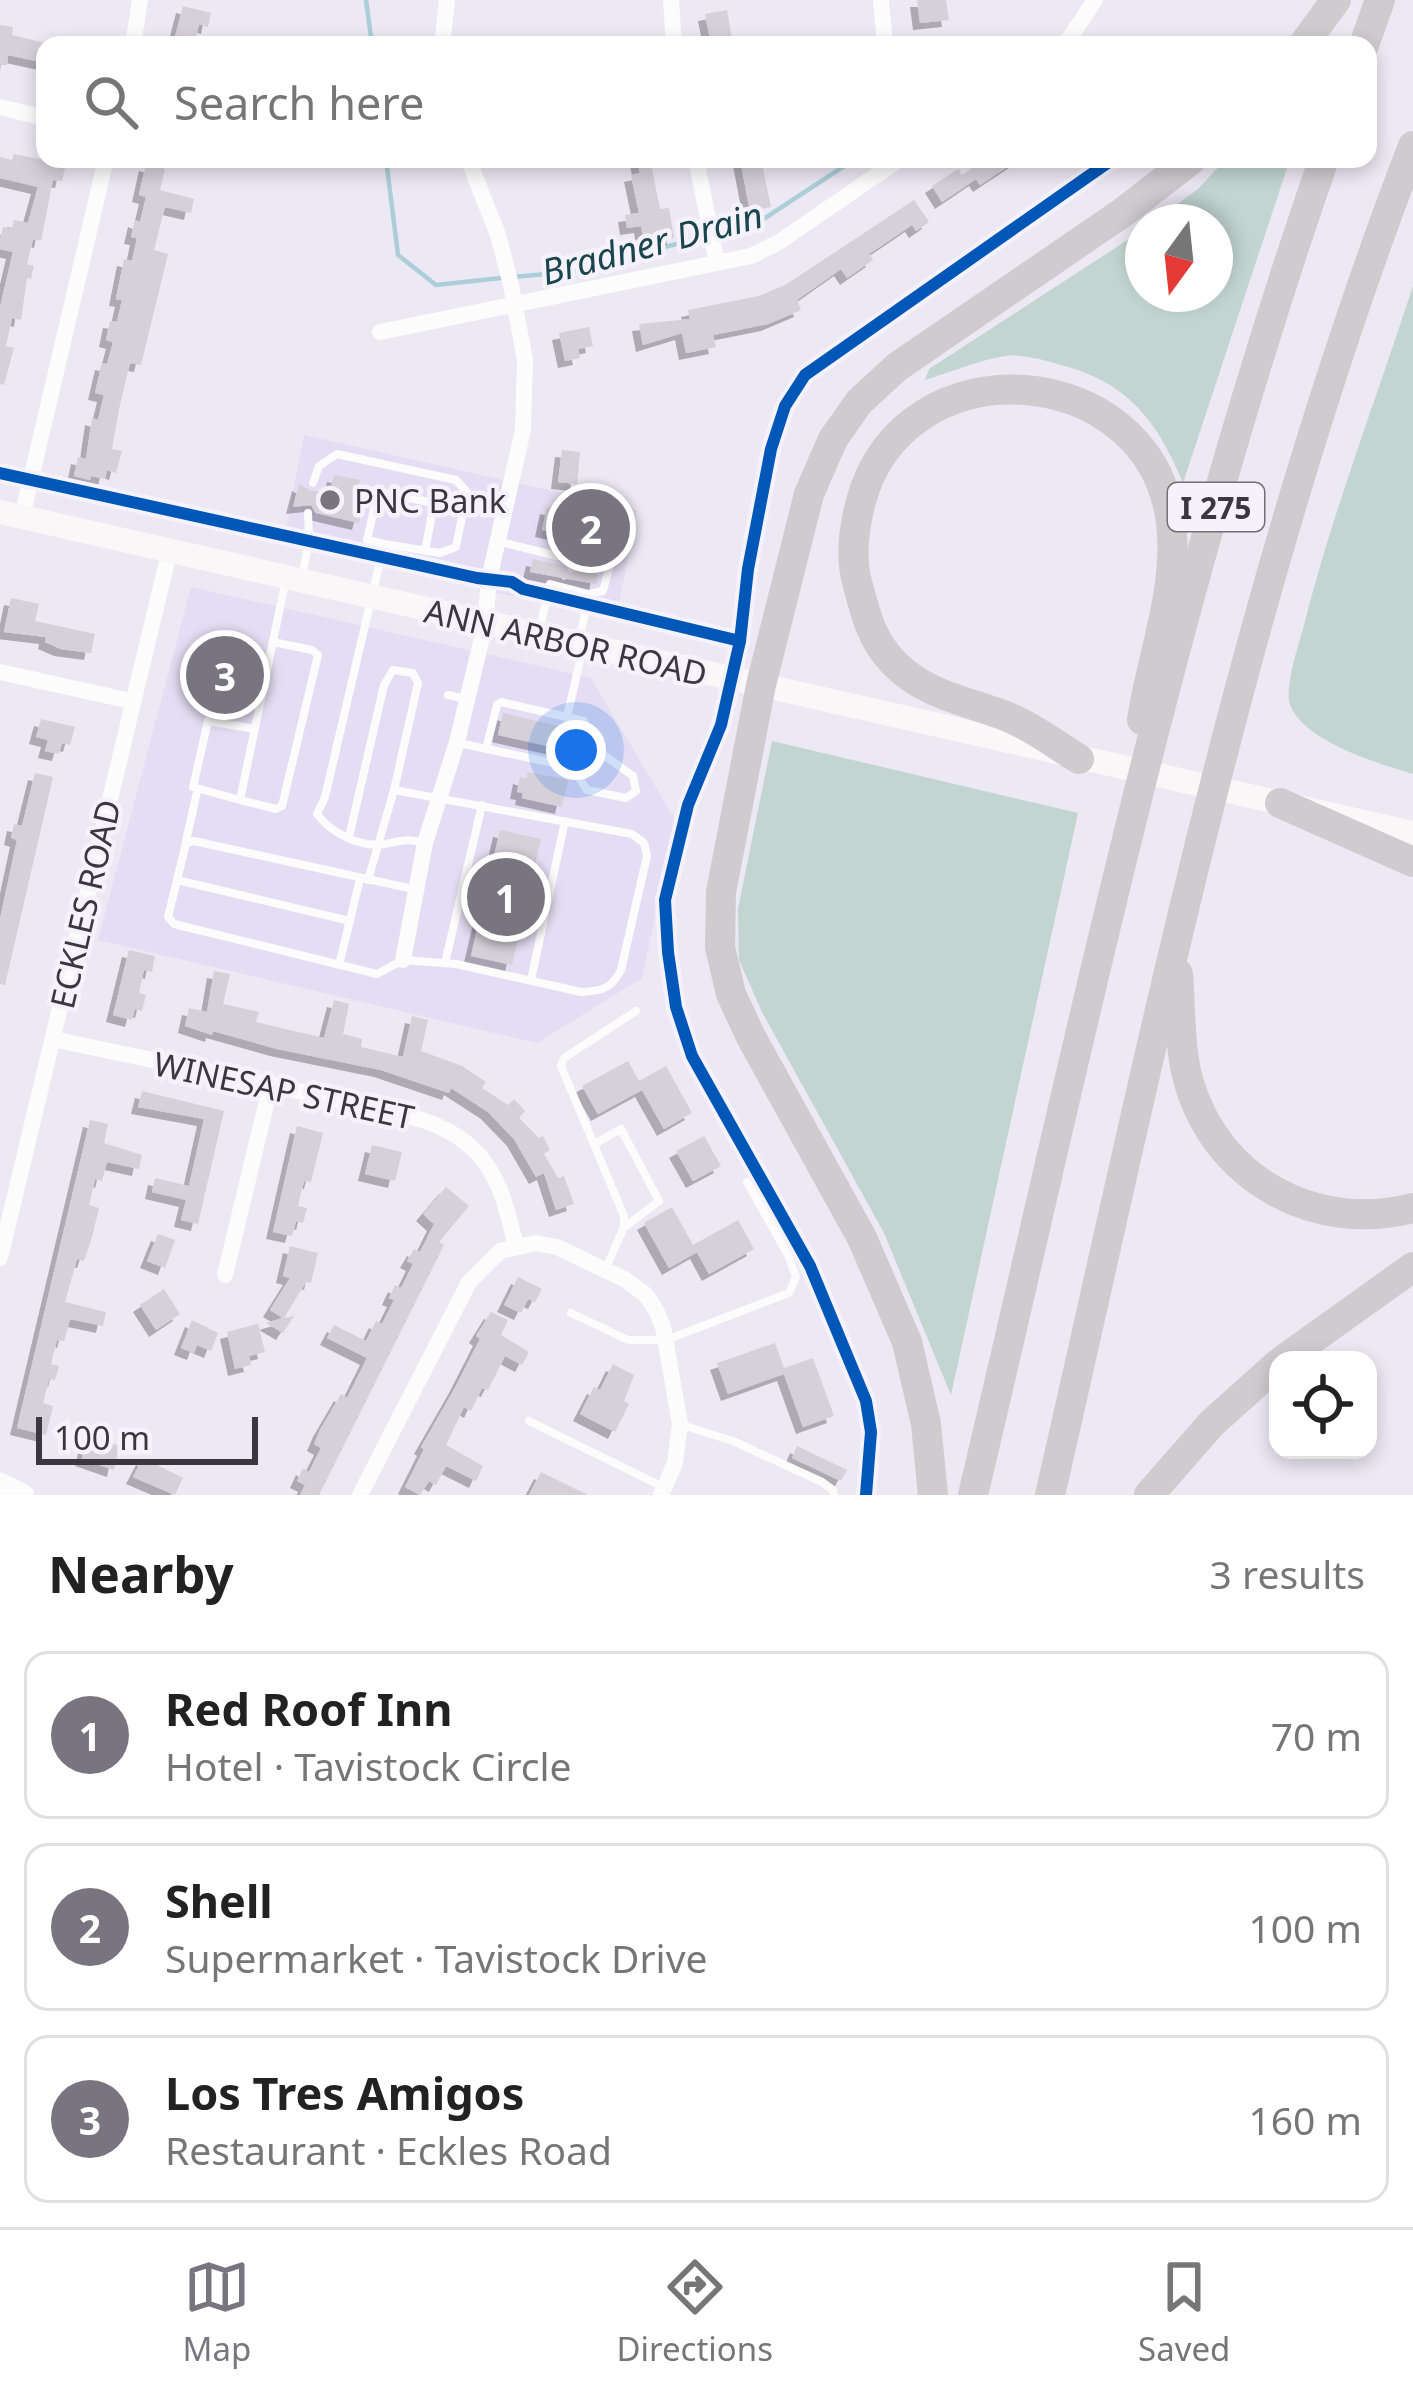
<!DOCTYPE html>
<meta charset="utf-8">
<style>
:root{--surface:#fff;--page:#f2f2f2;--text:#222;--muted:#767676;--line:#e0e0e0;--accent:#797580}
body{margin:0;font-family:"Noto Sans",sans-serif;background:var(--page);color:var(--text)}
.controls{position:absolute;right:36px;bottom:36px;display:grid;overflow:hidden;border-radius:24px;box-shadow:0 6px 18px #0003}
.controls button{width:108px;height:108px;display:grid;place-items:center;padding:0;border:0;border-bottom:3px solid var(--line);background:var(--surface);color:var(--text);font:60px sans-serif}
.compass{position:absolute;left:1125px;top:204px;width:108px;height:108px;border-radius:50%;background:var(--surface);box-shadow:0 6px 18px #0003;rotate:195deg}
.scale{position:absolute;left:36px;bottom:30px;width:222px;box-sizing:border-box;padding-left:12px;border:6px solid #3b3741;border-top:0;font-size:33px;line-height:42px;white-space:nowrap;color:#3b3741;-webkit-text-stroke:9px #f6f2fc;paint-order:stroke}
.you{position:absolute;left:576px;top:750px;width:42px;height:42px;margin:-30px;border:9px solid #fff;border-radius:50%;background:#1a73e8;box-shadow:0 0 0 18px #1a73e833}
.badge{display:grid;place-items:center;width:78px;height:78px;border-radius:50%;background:var(--accent);color:#fff;font-size:39px;font-weight:700}
.pin{position:absolute;translate:-50% -50%;border:6px solid #fff;box-shadow:0 3px 12px #0006}
.list{margin:0;padding:0;list-style:none}
h2{display:flex;justify-content:space-between;align-items:center;height:156px;margin:0;padding:0 48px;font-size:51px}
h2 small{font-size:39px;font-weight:400;color:var(--muted)}
.list li{display:grid;grid-template-columns:78px 1fr auto;gap:36px;align-items:center;box-sizing:border-box;height:168px;margin:0 24px 24px;padding:0 24px;border:3px solid var(--line);border-radius:24px}
.list b{display:block;font-size:45px;white-space:nowrap}
.list p{margin:0;font-size:39px;white-space:nowrap;color:var(--muted)}
.list em{font-size:39px;font-style:normal;color:var(--muted)}
.icon{flex:none;width:66px;height:66px;fill:none;stroke:currentColor;stroke-width:2;stroke-linecap:round;stroke-linejoin:round}
.map{position:relative;flex:none;width:1413px;height:1495px;overflow:hidden}
.search{position:absolute;background:var(--surface);box-shadow:0 6px 18px #0003;left:36px;right:36px;top:36px;height:132px;display:flex;align-items:center;gap:30px;box-sizing:border-box;padding:0 42px;border-radius:24px;color:var(--muted);font-size:45px}
.sheet{height:732px;background:var(--surface)}
nav{display:flex;justify-content:space-around;align-items:center;box-sizing:border-box;height:168px;border-top:3px solid var(--line);background:var(--surface);font-size:33px;color:var(--muted)}
nav a{display:grid;justify-items:center;gap:6px}
nav .on{color:var(--accent)}
.map>svg:first-child{display:block}
</style>
<div class="map">
<svg width="1413" height="1495" viewBox="0 0 1413 1495">
<defs>
<filter id="shadow"><feDropShadow dx="-7" dy="7" stdDeviation="0" flood-color="#0004"/></filter>
</defs>
<rect width="100%" height="100%" fill="#ece8f4"/>
<g fill="#e5ddf3">
<path d="M304 435 637 510 616 619 283 545Z"/>
<path d="M191 587 591 678 675 820 642 978 537 1043 98 940Z"/>
</g>
<g fill="#c3d5d1">
<path d="M1226 159H1290L1183 483C1158 422 1128 382 1061 365 1045 360 1023 354 1006 356 979 360 951 372 925 380L929 369 1143 230V294H1215V222H1153L1198 189Z"/>
<path d="M1413 286V774C1380 764 1298 740 1289 701 1286 685 1298 646 1303 629 1332 513 1376 400 1413 286Z"/>
<path d="M772 741 1078 813 951 1395 884 1233 762 1012 739 960 738 909Z"/>
</g>
<g fill="none" stroke-linecap="round" stroke-linejoin="round">
<g stroke="#acced9" stroke-width="4.5">
<path d="M366 0 372 45"/>
<path d="M386 159 398 255 436 285 501 278"/>
<path d="M718 233 759 222 855 159"/>
<path d="M513 277 569 272 707 236"/>
</g>
</g>
<g fill="#d6d0d8" filter="url(#shadow)">
<path d="M917 0H946L949 20 920 23Z"/>
<path d="M183 6 211 13 208 27 199 24 195 41 175 37Z"/>
<path d="M727 10 732 40 711 44 705 14Z"/>
<path d="M0 25 13 27 12 35 45 43V63L8 55 7 65H0Z"/>
<path d="M14 154 66 164 62 181 53 180 41 241 33 239 27 264 34 266 31 279 27 278 21 320 12 318 6 346 14 348 4 385 0 384V307L13 252 0 249V240L3 227 12 229 14 220 28 223 38 187 0 178V157L12 160Z"/>
<path d="M637 159H650L660 209 669 208 674 238 644 243 641 226 627 228 625 215 639 213 631 175 640 173Z"/>
<path d="M740 159H761L771 207 750 211Z"/>
<path d="M985 159H1019L980 185 976 179 942 202 932 186 958 169 962 175Z"/>
<path d="M146 164 165 169 160 190 194 199 191 213 165 207 154 250 168 254 141 365 130 363 119 409 112 449 122 451 116 473 107 470 105 479 91 476 90 480 74 476 78 457 86 459 92 418 98 420 104 395 95 393 102 363 107 364 113 342 106 340 110 321 117 322 122 300 116 299 124 259 132 261 137 238 131 237 135 220 140 222 146 197 139 195Z"/>
<path d="M914 200 929 222 916 231 912 225 869 254 873 260 847 278 841 269 797 300 801 310 768 324 713 335 716 347 686 353 682 333 643 345 639 324 690 319 688 310 759 296 787 284Z"/>
<path d="M589 327 593 346 578 349 580 358 565 361 559 333Z"/>
<path d="M562 450 580 452 577 484 558 482Z"/>
<path d="M334 475 360 480 358 488 367 492 359 523 316 513 311 505 293 507 299 484 311 491 330 492Z"/>
<path d="M574 504 616 514 621 522 616 547 542 530 547 507 572 513Z"/>
<path d="M533 559 565 566 570 573 580 570 598 574 596 584 530 572Z"/>
<path d="M11 598 39 604 35 621 95 634 91 653 61 649 45 642 46 637 4 632Z"/>
<path d="M231 632 237 641 252 645 248 662 256 667 252 682 243 684 239 700 225 696 214 703 207 692 193 688 206 634 221 638Z"/>
<path d="M503 713 576 730 570 751 498 735Z"/>
<path d="M41 719 75 727 70 745 62 743 59 754 45 751 48 740 36 737Z"/>
<path d="M528 772 568 780 562 807 522 798 523 793 517 792 520 777 526 779Z"/>
<path d="M35 773 53 777 5 985 0 984V919L17 840 11 838 14 824 22 826Z"/>
<path d="M500 830 541 839 512 965 471 956Z"/>
<path d="M129 950 155 956 152 972 144 970 139 993 146 995 142 1011 135 1009 132 1020 113 1015Z"/>
<path d="M214 971 230 974 223 1004 259 1012 256 1022 324 1038 334 1000 349 1004 343 1034 362 1039 361 1047 403 1057 412 1016 428 1020 421 1051 462 1066 486 1082 482 1088 508 1105 514 1099 525 1111 519 1118 539 1138 543 1136 550 1150 544 1154 558 1178 564 1176 574 1204 556 1210 544 1173 536 1177 514 1139 488 1112 451 1088 449 1093 381 1070 277 1049 213 1031 212 1035 185 1026 189 1008 207 1012Z"/>
<path d="M628 1061 639 1081 666 1066 692 1113 664 1129 642 1090 598 1114 582 1086Z"/>
<path d="M142 1091 224 1111 198 1224 181 1220 186 1200 152 1192 155 1178 189 1186 204 1119 138 1107Z"/>
<path d="M90 1120 108 1124 104 1143 142 1155 139 1169 107 1162 102 1181 95 1179 89 1205 99 1208 92 1237 84 1261 77 1259 65 1302 106 1312 103 1326 70 1319 64 1341 57 1340 51 1364 59 1366 55 1380 49 1379 43 1403 53 1406 46 1435 17 1428Z"/>
<path d="M297 1126 323 1133 311 1182 304 1181 298 1206 307 1208 303 1223 296 1221 292 1236 273 1232Z"/>
<path d="M704 1136 721 1166 693 1181 676 1151Z"/>
<path d="M372 1145 402 1152 395 1181 365 1174Z"/>
<path d="M446 1187 469 1206 439 1242 444 1245 319 1495H300L305 1485 297 1481 303 1468 309 1472 321 1448 314 1444 320 1430 341 1394 347 1398 367 1358 327 1338 334 1325 366 1341 376 1321 382 1324 394 1300 389 1298 395 1285 401 1288 413 1264 407 1261 414 1249 420 1252 434 1224 423 1214Z"/>
<path d="M672 1207 693 1245 738 1220 754 1249 709 1274 697 1252 669 1268 644 1223Z"/>
<path d="M158 1234 175 1240 165 1268 147 1261Z"/>
<path d="M290 1246 318 1253 311 1283 306 1282 284 1318 294 1316 283 1333 266 1323 283 1318 270 1310 290 1278 283 1276Z"/>
<path d="M518 1277 542 1289 535 1302 528 1299 521 1313 504 1305Z"/>
<path d="M164 1289 180 1314 156 1330 140 1305Z"/>
<path d="M491 1312 508 1320 501 1335 529 1352 522 1365 505 1356 488 1390 482 1388 471 1411 464 1407 446 1445 483 1466 476 1481 446 1466 436 1485 429 1481 420 1495 405 1487 424 1449 421 1447 456 1386 480 1339 476 1336Z"/>
<path d="M192 1320 218 1333 211 1351 197 1345 194 1353 181 1348Z"/>
<path d="M258 1324 265 1352 249 1356 251 1365 235 1369 227 1332Z"/>
<path d="M775 1343 784 1368 813 1358 834 1416 803 1427 784 1374 728 1394 717 1363Z"/>
<path d="M613 1364 634 1375 624 1401 629 1404 615 1432 580 1414 594 1387 600 1390Z"/>
<path d="M88 1434 119 1446 114 1470 82 1459Z"/>
<path d="M797 1446 847 1470 841 1481 792 1458Z"/>
<path d="M143 1458 183 1478 175 1495 133 1477Z"/>
<path d="M541 1472 588 1495H529Z"/>
</g>
<g fill="none" stroke-linecap="round" stroke-linejoin="round">
<g stroke="#fcfcfd" stroke-width="8">
<path d="M313 483 319 466 337 454 456 480 467 492 456 547 440 553 384 544 325 797 317 814C331 833 360 848 385 844 401 841 408 838 424 843"/>
<path d="M500 542 574 560 573 565"/>
<path d="M384 544 367 540 378 492 434 503 425 551"/>
<path d="M574 560 609 568 603 591 589 594"/>
<path d="M302 577 309 540 308 513"/>
<path d="M540 627 550 584 589 594 580 637"/>
<path d="M448 695 466 699"/>
<path d="M567 717 583 648"/>
<path d="M255 729 208 721 193 787 240 800 286 579"/>
<path d="M459 743 572 767 577 764 586 728 584 721 501 702 497 705 486 749"/>
<path d="M572 767 587 790 626 798 636 791 633 776 601 753 581 746"/>
<path d="M240 800 276 809 282 806 318 655 312 650 273 642"/>
<path d="M349 837 384 685 393 670 413 673 418 683 394 790 632 834 644 843 647 856 621 970C611 989 602 991 581 992L456 964 403 960 377 974 174 924 168 917 186 843 194 841 413 889"/>
<path d="M186 841 197 792"/>
<path d="M177 880 350 921"/>
<path d="M368 880 394 790"/>
<path d="M445 963 482 805"/>
<path d="M339 965 360 879"/>
<path d="M531 980 565 821"/>
<path d="M594 1144 621 1129 659 1201 626 1226"/>
<path d="M606 1268 624 1227V1216L561 1066 564 1058 636 1011"/>
<path d="M571 1313 628 1340H666L789 1293 796 1277 788 1255 747 1182"/>
<path d="M529 1421 663 1487"/>
<path d="M682 1425 733 1441 822 1482 833 1490 834 1495"/>
</g>
<g stroke="#fcfcfd" stroke-width="16">
<path d="M671 0 674 45"/>
<path d="M881 0 885 45"/>
<path d="M133 45 140 0"/>
<path d="M442 45 447 0"/>
<path d="M1065 45 1095 0"/>
<path d="M0 107 45 118"/>
<path d="M696 159 717 263"/>
<path d="M380 332 751 256 779 242 900 159"/>
<path d="M22 517 106 159"/>
<path d="M0 672 131 701"/>
<path d="M403 960 425 843 457 742 485 625 489 579 523 430 525 360 511 285 498 235 468 159"/>
<path d="M53 1039C149 1060 246 1078 342 1101 385 1111 437 1116 471 1147 500 1173 507 1210 516 1246"/>
<path d="M0 1258 170 549"/>
<path d="M225 1275 271 1084"/>
<path d="M360 1495 469 1282 500 1251 536 1243 557 1247 626 1280 646 1295 656 1310 663 1327 680 1424 675 1463 661 1495"/>
</g>
<path stroke="#fcfcfd" stroke-width="21" d="M0 1483 24 1495"/>
<path stroke="#faf7f9" stroke-width="24" d="M0 512 1413 833"/>
<g stroke="#cfcbcf" stroke-width="30">
<path d="M1303 45 1336 0"/>
<path d="M1364 45 1380 0"/>
<path d="M1079 759C1056 745 1033 727 1008 717 968 701 926 696 894 663 871 640 865 612 857 582 850 555 854 528 861 501 905 340 1150 359 1171 522 1179 589 1152 654 1142 720"/>
<path d="M1280 803 1413 862"/>
<path d="M1178 974C1181 1009 1179 1049 1189 1083 1218 1181 1316 1233 1413 1208"/>
<path d="M1283 1360 1413 1267"/>
<path d="M933 1495 926 1424 907 1342 862 1238 751 1037 731 994 720 947 721 892 761 685 809 494 833 439 859 402 897 367 1122 213 1192 159"/>
<path d="M973 1495C1079 1047 1172 594 1324 159"/>
<path d="M1050 1495C1154 1041 1245 581 1413 146"/>
<path d="M1149 1495 1212 1423 1278 1364"/>
</g>
<defs>
<g id="cycleway">
<path d="M0 473 477 578 512 582 523 589 740 641"/>
<path d="M866 1495 871 1432 866 1401 810 1266 692 1056 676 1007 668 952 665 900 688 805 721 725 740 641 748 569 771 449 785 406 805 375 1113 159"/>
</g>
</defs>
<use href="#cycleway" stroke="#f6f2fc" stroke-width="20"/>
<use href="#cycleway" stroke="#0057b8" stroke-width="12"/>
</g>
<circle fill="#797580" stroke="#f6f2fc" stroke-width="4.5" cx="330" cy="500" r="12"/>
<g text-anchor="middle" dominant-baseline="central" stroke-width="9" stroke-linejoin="round" paint-order="stroke">
<rect fill="#f6f2fc" stroke="#736f79" stroke-width="3" x="1168" y="483" width="96" height="48" rx="9"/>
<g font-size="30" font-weight="bold" fill="#3b3741">
<text x="1216" y="507">I 275</text>
</g>
<g font-size="33" fill="#3b3741" stroke="#f6f2fc" text-anchor="start">
<text x="354" y="500">PNC Bank</text>
</g>
<g font-size="33" fill="#3b3741" stroke="#f6f2fc">
<text transform="translate(566 642) rotate(13)">ANN ARBOR ROAD</text>
<text transform="translate(85 904) rotate(-77)">ECKLES ROAD</text>
<text transform="translate(284 1090) rotate(12)">WINESAP STREET</text>
</g>
<g font-size="36" font-style="italic" fill="#18454e" stroke="#f6f2fc">
<text transform="translate(652 243) rotate(-15)">Bradner Drain</text>
</g>
</g>
</svg>
<div class="controls">
<button><svg class="icon" aria-label="locate" viewBox="0 0 24 24"><circle cx="12" cy="12" r="6"/><path d="M12 2v4M12 18v4M2 12h4M18 12h4"/></svg></button>
</div>
<svg class="compass" viewBox="-18 -18 36 36"><path d="M0-13l5 13h-10z" fill="#e53935"/><path d="M0 13l5-13h-10z" fill="#767676"/></svg>
<div class="scale">100 m</div>
<div class="you"></div>
<div class="pin badge" style="left:506px;top:897px">1</div>
<div class="pin badge" style="left:591px;top:528px">2</div>
<div class="pin badge" style="left:225px;top:675px">3</div>
<div class="search"><svg class="icon" aria-label="search" viewBox="0 0 24 24"><circle cx="10" cy="10" r="6"/><path d="M15 15l6 6"/></svg>Search here</div>
</div>
<section class="sheet">
<h2>Nearby<small>3 results</small></h2>
<ul class="list">
<li><span class="badge">1</span><div><b>Red Roof Inn</b><p>Hotel · Tavistock Circle</p></div><em>70 m</em></li>
<li><span class="badge">2</span><div><b>Shell</b><p>Supermarket · Tavistock Drive</p></div><em>100 m</em></li>
<li><span class="badge">3</span><div><b>Los Tres Amigos</b><p>Restaurant · Eckles Road</p></div><em>160 m</em></li>
</ul>
</section>
<nav>
<a class="on"><svg class="icon" aria-label="map" viewBox="0 0 24 24"><path d="M3 6l6-2 6 2 6-2v14l-6 2-6-2-6 2zM9 4v14M15 6v14"/></svg>Map</a>
<a><svg class="icon" aria-label="directions" viewBox="0 0 24 24"><path d="M12 3l9 9-9 9-9-9zM9 14v-3h6M13 9l2 2-2 2"/></svg>Directions</a>
<a><svg class="icon" aria-label="saved" viewBox="0 0 24 24"><path d="M7 4h10v16l-5-4-5 4z"/></svg>Saved</a>
</nav>
